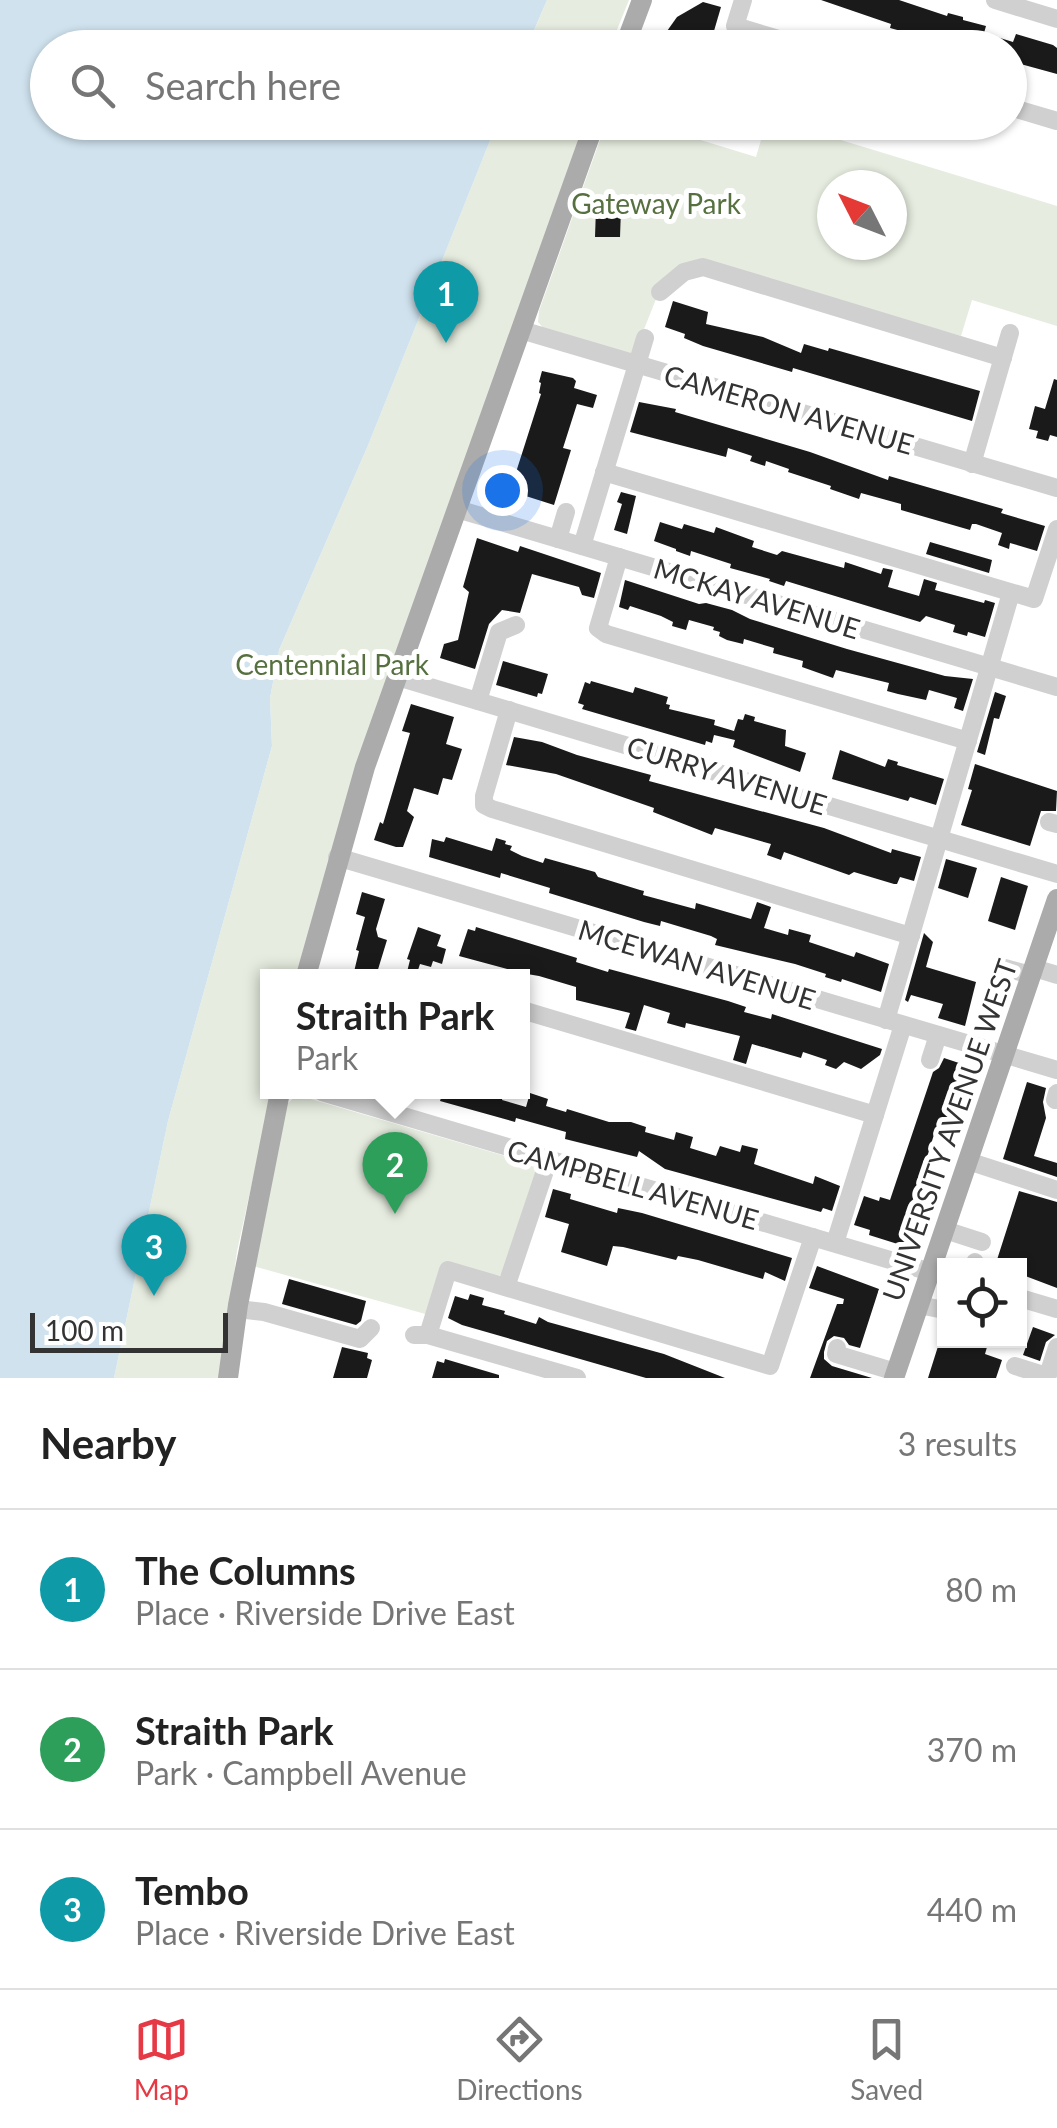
<!DOCTYPE html>
<meta charset="utf-8">
<style>
:root{--surface:#fff;--page:#f2f2f2;--text:#222;--muted:#767676;--line:#e0e0e0;--accent:#e63946}
body{margin:0;font-family:Lato,sans-serif;background:var(--page);color:var(--text)}
.controls{position:absolute;right:30px;bottom:30px;display:grid;overflow:hidden;border-radius:0px;box-shadow:0 2px 8px #0004}
.controls button{width:90px;height:90px;display:grid;place-items:center;padding:0;border:0;border-bottom:2px solid var(--line);background:var(--surface);color:var(--text);font:50px sans-serif}
.compass{position:absolute;left:817px;top:170px;width:90px;height:90px;border-radius:50%;background:var(--surface);box-shadow:0 2px 8px #0004;rotate:312deg}
.scale{position:absolute;left:30px;bottom:25px;width:198px;box-sizing:border-box;padding-left:10px;border:5px solid #333;border-top:0;font-size:28px;line-height:35px;white-space:nowrap;color:#333;-webkit-text-stroke:8px #fff;paint-order:stroke}
.you{position:absolute;left:502px;top:490px;width:35px;height:35px;margin:-25px;border:8px solid #fff;border-radius:50%;background:#1a73e8;box-shadow:0 0 0 15px #1a73e833}
.badge{display:grid;place-items:center;width:65px;height:65px;border-radius:50%;background:var(--accent);color:#fff;font-size:32px;font-weight:700}
.pin{position:absolute;translate:-50% -82px;filter:drop-shadow(0 2px 5px #0008)}
.pin::after{content:'';position:absolute;top:52px;width:35px;height:30px;background:inherit;clip-path:polygon(0 0,100% 0,50% 100%)}
.popup{position:absolute;left:260px;top:969px;width:270px;height:130px;box-sizing:border-box;display:grid;place-content:center;border-radius:0px;background:var(--surface);filter:drop-shadow(0 2px 8px #0005);font-size:32px;white-space:nowrap;color:var(--muted)}
.popup b{font-size:38px;color:var(--text)}
.popup::after{content:'';position:absolute;left:50%;top:100%;margin-left:-20px;border:20px solid transparent;border-top-color:var(--surface)}
.list{margin:0;padding:0;list-style:none}
h2{display:flex;justify-content:space-between;align-items:center;height:130px;margin:0;padding:0 40px;font-size:42px}
h2 small{font-size:32px;font-weight:400;color:var(--muted)}
.list li{display:grid;grid-template-columns:65px 1fr auto;gap:30px;align-items:center;box-sizing:border-box;height:160px;padding:0 40px;border-top:2px solid var(--line)}
.list b{display:block;font-size:38px;white-space:nowrap}
.list p{margin:0;font-size:32px;white-space:nowrap;color:var(--muted)}
.list em{font-size:32px;font-style:normal;color:var(--muted)}
.icon{flex:none;width:55px;height:55px;fill:none;stroke:currentColor;stroke-width:2;stroke-linecap:round;stroke-linejoin:round}
.map{position:relative;flex:none;width:1057px;height:1378px;overflow:hidden}
.search{position:absolute;background:var(--surface);box-shadow:0 2px 8px #0004;left:30px;right:30px;top:30px;height:110px;display:flex;align-items:center;gap:25px;box-sizing:border-box;padding:0 35px;border-radius:55px;color:var(--muted);font-size:38px}
.sheet{height:610px;background:var(--surface)}
nav{display:flex;justify-content:space-around;align-items:center;box-sizing:border-box;height:140px;border-top:2px solid var(--line);background:var(--surface);font-size:28px;color:var(--muted)}
nav a{display:grid;justify-items:center;gap:5px}
nav .on{color:var(--accent)}
.map>svg:first-child{display:block}
</style>
<div class="map">
<svg width="1057" height="1378" viewBox="0 0 1057 1378">
<rect width="100%" height="100%" fill="#fff"/>
<g fill="#e6ecdf" fill-rule="evenodd">
<path d="M547 0H629L610 47 527 48Z"/>
<path d="M497 123H585L360 754 298 976H268V1092H272L237 1251 221 1378H114L168 1121 272 746 270 698 279 650 369 443Z"/>
<path d="M606 123H645L756 157 766 123H785L1057 206V326L972 300 961 336 697 263 662 284 633 357 544 329 538 322 539 311ZM832 185H892V245H832Z"/>
<path d="M297 1095 542 1167 510 1270 497 1277 447 1262 429 1315 253 1266 287 1104Z"/>
</g>
<path fill="#cfe2ee" d="M0 0H547L527 47 48 48V122L497 123 369 443 279 650 270 698 272 746 168 1121 114 1378H0Z"/>
<g fill="#1a1a1a">
<path d="M821 0H899L947 16 948 13 963 17V20L986 26 984 33 1013 42 1016 34 1053 45 1057 48V74L1010 61V48H963L890 28 891 24Z"/>
<path d="M703 2 721 7 709 48H655L677 17Z"/>
<path d="M596 208 621 209 620 237H595Z"/>
<path d="M673 301 708 312 706 324 763 337 801 353 804 344 828 351 829 348 980 391 972 421 793 368 792 372 703 346 684 338 685 334 665 327Z"/>
<path d="M542 371 573 378 576 381 574 388 597 395 593 408 577 404 563 448 571 450 554 505 510 491 541 394 539 393 541 383 539 382Z"/>
<path d="M1054 379 1057 380V437L1050 435 1048 441 1036 438 1038 431 1029 429 1035 406 1045 409Z"/>
<path d="M639 402 676 409 675 412 810 452 888 480 889 476 1003 509 1001 513 1045 526 1037 551 1010 543 1009 549 998 545 1002 533 976 524H972L970 530 901 510V504L861 493 859 499 830 489 831 486 788 472 789 469 766 461 765 466 750 461 752 456 728 448 726 457 630 432Z"/>
<path d="M621 492 636 496 627 534 614 530 622 504 617 502Z"/>
<path d="M660 522 682 529 684 524 714 533 716 527 754 541 752 547 777 555 782 551 844 568 845 562 881 574 883 568 893 570 888 587 919 596 924 579 937 583 935 590 984 603 985 600 995 603 985 637 968 632 967 636 953 632 955 625 926 616 920 622 786 581 784 586 769 581 770 579 730 568 731 564 691 551 690 556 676 551V549L654 541Z"/>
<path d="M477 538 518 552 520 546 601 573 594 598 582 595 579 587 532 574 520 613 502 610 489 624 475 669 440 658 444 644 458 640 469 592 463 587Z"/>
<path d="M930 542 992 560 989 573 926 554Z"/>
<path d="M625 580 699 604 706 603 732 610 750 619 847 649 945 676 973 679 963 711 954 708 957 698 929 690 926 700 898 694 887 691 889 683 836 670 833 678 802 667 803 661 773 653 774 648 744 639 743 644 727 640 719 636 720 632 713 630 714 627 689 620 686 630 672 626 673 622 661 616 630 606 628 610 619 607Z"/>
<path d="M503 661 548 674 542 694 538 693 537 697 496 685Z"/>
<path d="M591 681 633 693 635 687 668 697 666 704 670 705 669 709 715 720 714 725 734 731 738 719 743 720 745 714 755 717 754 721 786 730 785 746 806 753 800 772 733 747 735 740 714 735 712 743 706 741 705 745 582 709 584 705 578 703 585 682 590 684Z"/>
<path d="M995 692 1006 696 999 719 994 718 985 755 977 752Z"/>
<path d="M411 704 454 717 446 744 462 749 452 780 443 778 438 795 414 788 407 811 414 817 403 847H396L374 840 380 822 383 824 410 733 402 731Z"/>
<path d="M514 737 542 742 577 755 651 775 649 781 824 828 891 853 892 849 921 857 914 881 900 877 897 884H894L854 872 849 875 784 852 781 860 767 855 771 844 715 828 712 835 653 812 654 808 556 774 506 765Z"/>
<path d="M840 750 885 767 888 759 898 762 897 765 944 779 936 805 910 797 908 801 832 779Z"/>
<path d="M975 764 1057 791 1056 811H1041L1030 846 961 825 972 790 968 789Z"/>
<path d="M446 837 492 851 496 838 506 841 505 844 512 846 510 850 522 856 543 863 545 858 595 872 598 877 640 890 644 891 643 895 695 909 696 903 751 919 757 902 771 907 764 928 788 935 789 929 811 935 809 942 854 957 856 952 889 964 881 992 842 979 841 982 825 977 826 974 795 964 715 945 717 939 711 936 661 921 660 926 644 922 549 893 550 888 501 873 500 878 429 857 432 839 444 842Z"/>
<path d="M946 859 977 868 968 898 938 888Z"/>
<path d="M1001 877 1028 886 1015 930 988 921Z"/>
<path d="M362 892 385 899 376 929 378 937 387 940 376 976H353L359 951 356 950 365 917 356 914Z"/>
<path d="M418 927 441 935 437 946 446 949 442 964 433 961 431 967 420 964 416 976H406L410 960 407 959Z"/>
<path d="M476 927 577 958 576 962 608 972 609 969 728 1001 746 1007 744 1012 771 1019 772 1014 882 1049 880 1055 861 1069 844 1062 836 1069 825 1065 827 1060 803 1052 801 1058 752 1044 746 1064 733 1060 740 1036 686 1023 685 1028 667 1023 670 1013 644 1005 636 1031 625 1028 630 1013 576 1000V987L539 976 527 974 526 977 514 974 515 971 459 956 468 929 475 931Z"/>
<path d="M924 933 933 942 926 967 976 982 965 1026 938 1018 943 1004 911 995 908 1002 905 1000Z"/>
<path d="M944 1058 968 1066 946 1131 936 1128 912 1206 915 1207 904 1246 869 1235 870 1230 854 1225 864 1196 879 1201 880 1197 890 1200 933 1072 939 1068Z"/>
<path d="M1027 1082 1046 1088 1043 1102 1046 1118 1034 1156 1057 1163V1177L1003 1159Z"/>
<path d="M443 1092H498L503 1096 502 1100 526 1107 530 1093 548 1099 546 1106 566 1112 567 1109 609 1122H631L646 1127 645 1132 674 1140 676 1132 693 1137 690 1148 716 1156 720 1146 740 1152 742 1145 758 1149 754 1164 813 1184 815 1176 840 1186 832 1211 823 1208 821 1212 665 1169 639 1151 637 1157 565 1139 566 1132 516 1118 515 1122 440 1101Z"/>
<path d="M553 1189 571 1194 570 1199 617 1213 618 1208 642 1213 792 1258 785 1281 765 1272 763 1279 698 1260 678 1256 676 1260 623 1247 613 1246 607 1266 561 1252 569 1224 545 1217Z"/>
<path d="M1019 1191 1057 1202V1288L1020 1274V1266H995Z"/>
<path d="M817 1266 879 1289 860 1348 849 1345 844 1338 834 1336 827 1341 824 1352V1359L832 1366 872 1378H810L837 1304H843L844 1299 809 1288Z"/>
<path d="M289 1279 366 1301 361 1321 356 1325 282 1304Z"/>
<path d="M470 1294 484 1298 482 1305 505 1311 504 1314 536 1324 539 1317 548 1322 664 1354 725 1378H646L462 1325 448 1318 455 1296 468 1300Z"/>
<path d="M1033 1327 1055 1335 1046 1342 1040 1361 1023 1355Z"/>
<path d="M940 1340H989L985 1354 1002 1360 996 1378H928Z"/>
<path d="M342 1347 368 1353 367 1358 372 1360 367 1378H333Z"/>
<path d="M445 1359 499 1375V1378H432L437 1361 444 1363Z"/>
</g>
<g fill="none" stroke-linecap="round" stroke-linejoin="round">
<g stroke="#d0d0d0" stroke-width="18">
<path d="M743 0 735 26 809 48"/>
<path d="M995 0 1057 19"/>
<path d="M1010 107 1057 121"/>
<path d="M660 292 684 272 703 267 1003 358"/>
<path d="M521 330 1057 488"/>
<path d="M972 464 1010 333"/>
<path d="M604 472 1034 599 1057 529"/>
<path d="M457 509 1057 687"/>
<path d="M558 539 566 512"/>
<path d="M582 546 645 338"/>
<path d="M619 557 598 628 606 634 968 741"/>
<path d="M397 677 1057 874"/>
<path d="M478 701 499 632 516 625"/>
<path d="M509 710 484 796V805L492 809 911 936"/>
<path d="M1049 822 1057 824"/>
<path d="M337 857 1057 1070"/>
<path d="M1001 967 1031 975"/>
<path d="M1034 968 1057 975"/>
<path d="M522 1010 875 1115"/>
<path d="M886 1020 1011 593"/>
<path d="M930 1060 938 1035"/>
<path d="M322 1092 944 1276"/>
<path d="M1055 1100 1057 1093"/>
<path d="M968 1161 1057 1190"/>
<path d="M945 1230 982 1242"/>
<path d="M835 1243 903 1025"/>
<path d="M975 1262 977 1266"/>
<path d="M506 1287 549 1159"/>
<path d="M1020 1298 1057 1309"/>
<path d="M919 1305 944 1310"/>
<path d="M238 1309 264 1312 360 1339 371 1328"/>
<path d="M414 1335H428L577 1378"/>
<path d="M428 1335 448 1270 770 1366 813 1237"/>
<path d="M837 1348 836 1354 896 1372"/>
<path d="M1015 1366 1047 1376"/>
<path d="M1047 1378 1057 1347"/>
</g>
<g stroke="#ababab" stroke-width="20">
<path d="M624 48 642 0"/>
<path d="M306 976 365 767 595 122"/>
<path d="M228 1378 238 1305 280 1092"/>
<path d="M894 1378 1057 899"/>
</g>
</g>
<g text-anchor="middle" dominant-baseline="central" stroke-width="10" stroke-linejoin="round" paint-order="stroke">
<g font-size="28" fill="#56703f" stroke="#fff">
<text x="656" y="203">Gateway Park</text>
<text x="332" y="664">Centennial Park</text>
</g>
<g font-size="28" fill="#333" stroke="#fff">
<text transform="translate(789 409) rotate(16)">CAMERON AVENUE</text>
<text transform="translate(757 598) rotate(17)">MCKAY AVENUE</text>
<text transform="translate(727 775) rotate(17)">CURRY AVENUE</text>
<text transform="translate(697 964) rotate(17)">MCEWAN AVENUE</text>
<text transform="translate(949 1130) rotate(-71)">UNIVERSITY AVENUE WEST</text>
<text transform="translate(633 1184) rotate(16)">CAMPBELL AVENUE</text>
</g>
</g>
</svg>
<div class="controls">
<button><svg class="icon" aria-label="locate" viewBox="0 0 24 24"><circle cx="12" cy="12" r="6"/><path d="M12 2v4M12 18v4M2 12h4M18 12h4"/></svg></button>
</div>
<svg class="compass" viewBox="-18 -18 36 36"><path d="M0-13l5 13h-10z" fill="#e53935"/><path d="M0 13l5-13h-10z" fill="#767676"/></svg>
<div class="scale">100 m</div>
<div class="you"></div>
<div class="pin badge" style="left:446px;top:343px;background:#0f9aa8">1</div>
<div class="pin badge" style="left:395px;top:1214px;background:#2e9e5b">2</div>
<div class="popup"><b>Straith Park</b>Park</div>
<div class="pin badge" style="left:154px;top:1296px;background:#0f9aa8">3</div>
<div class="search"><svg class="icon" aria-label="search" viewBox="0 0 24 24"><circle cx="10" cy="10" r="6"/><path d="M15 15l6 6"/></svg>Search here</div>
</div>
<section class="sheet">
<h2>Nearby<small>3 results</small></h2>
<ul class="list">
<li><span class="badge" style="background:#0f9aa8">1</span><div><b>The Columns</b><p>Place · Riverside Drive East</p></div><em>80 m</em></li>
<li><span class="badge" style="background:#2e9e5b">2</span><div><b>Straith Park</b><p>Park · Campbell Avenue</p></div><em>370 m</em></li>
<li><span class="badge" style="background:#0f9aa8">3</span><div><b>Tembo</b><p>Place · Riverside Drive East</p></div><em>440 m</em></li>
</ul>
</section>
<nav>
<a class="on"><svg class="icon" aria-label="map" viewBox="0 0 24 24"><path d="M3 6l6-2 6 2 6-2v14l-6 2-6-2-6 2zM9 4v14M15 6v14"/></svg>Map</a>
<a><svg class="icon" aria-label="directions" viewBox="0 0 24 24"><path d="M12 3l9 9-9 9-9-9zM9 14v-3h6M13 9l2 2-2 2"/></svg>Directions</a>
<a><svg class="icon" aria-label="saved" viewBox="0 0 24 24"><path d="M7 4h10v16l-5-4-5 4z"/></svg>Saved</a>
</nav>
